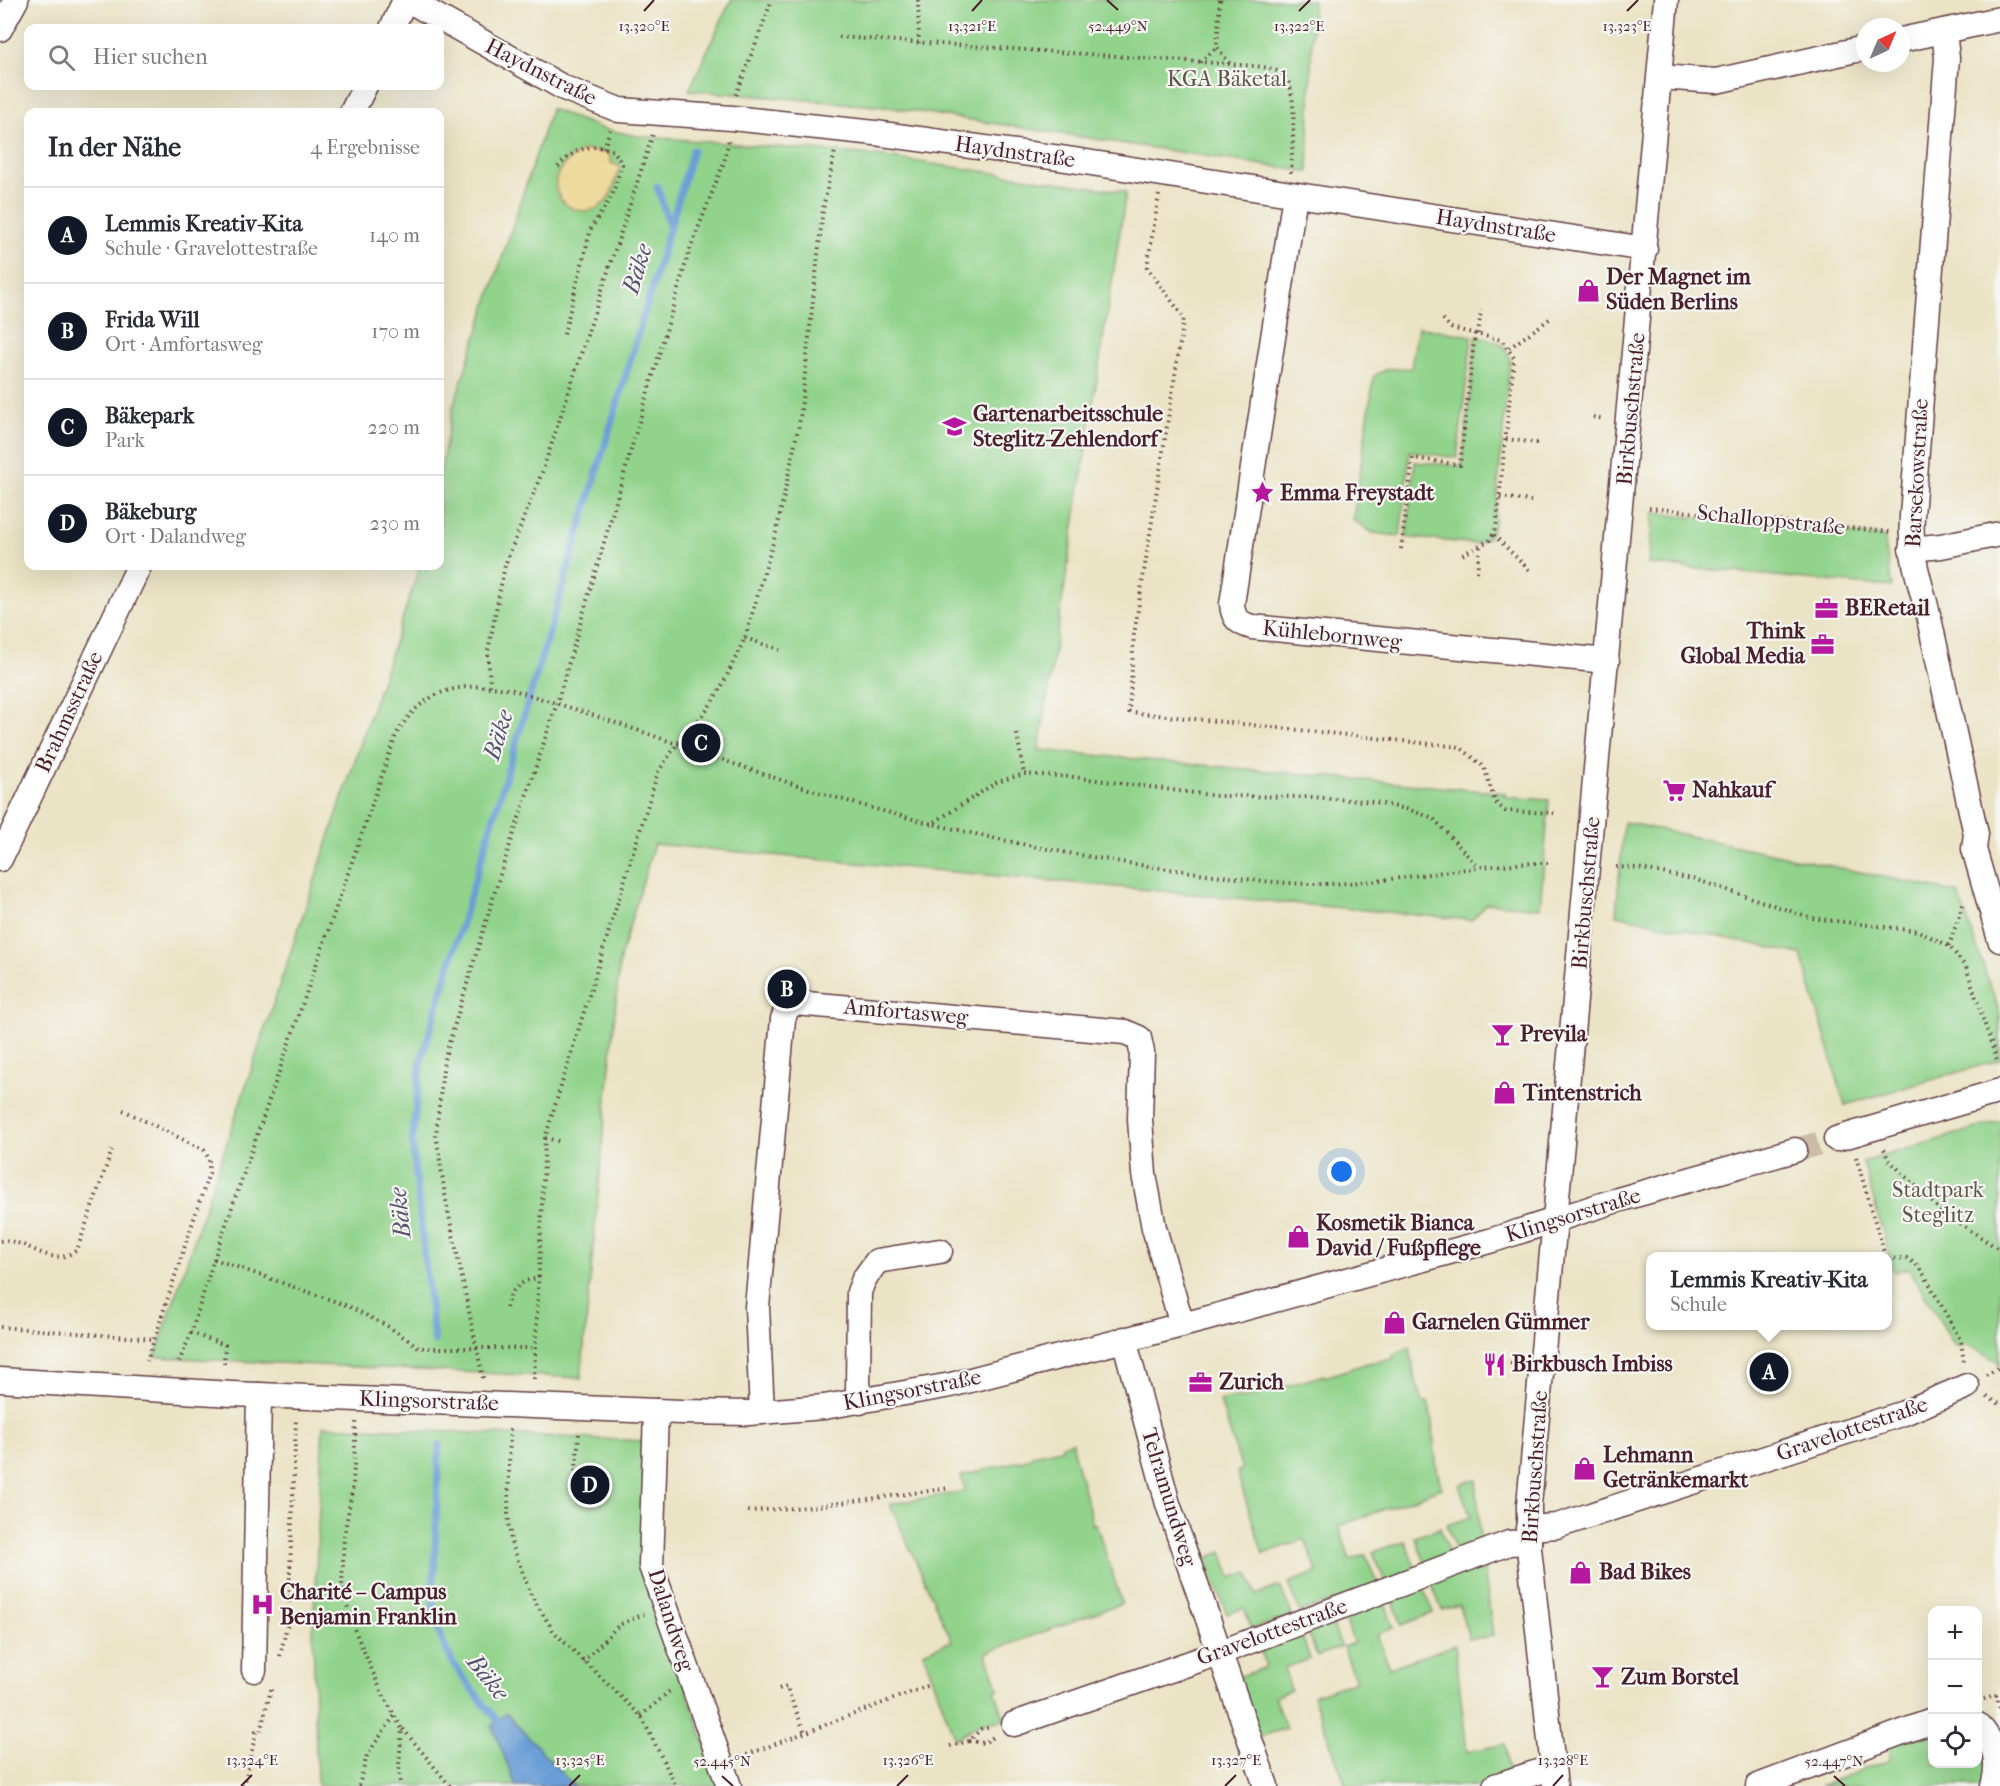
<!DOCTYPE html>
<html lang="de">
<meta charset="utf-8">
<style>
:root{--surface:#fff;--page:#f7f7f7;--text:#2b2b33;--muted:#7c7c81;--line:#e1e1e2;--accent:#111827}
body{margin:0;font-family:"IM FELL French Canon",serif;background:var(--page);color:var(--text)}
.controls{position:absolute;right:18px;bottom:18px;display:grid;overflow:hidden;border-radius:12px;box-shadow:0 6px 24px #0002}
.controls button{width:54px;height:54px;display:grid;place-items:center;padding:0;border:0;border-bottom:2px solid var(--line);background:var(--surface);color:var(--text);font:30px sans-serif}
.compass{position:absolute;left:1856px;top:18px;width:54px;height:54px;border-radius:50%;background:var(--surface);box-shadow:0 6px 24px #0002;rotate:44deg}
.you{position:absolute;left:1342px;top:1172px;width:21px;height:21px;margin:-15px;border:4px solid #fff;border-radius:50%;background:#1a73e8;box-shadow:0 0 0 9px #1a73e833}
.badge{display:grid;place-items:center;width:39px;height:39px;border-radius:50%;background:var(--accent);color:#fff;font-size:20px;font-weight:700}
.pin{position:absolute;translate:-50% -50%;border:3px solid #fff;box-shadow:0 2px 6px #0006}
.popup{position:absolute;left:1646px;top:1252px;width:246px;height:78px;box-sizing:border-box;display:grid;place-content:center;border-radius:12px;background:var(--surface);filter:drop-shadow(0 2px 4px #0005);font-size:20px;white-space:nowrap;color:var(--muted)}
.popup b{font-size:22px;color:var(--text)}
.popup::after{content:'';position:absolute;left:50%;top:100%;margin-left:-12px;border:12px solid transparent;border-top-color:var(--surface)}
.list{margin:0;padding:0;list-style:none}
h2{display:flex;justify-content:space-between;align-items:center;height:78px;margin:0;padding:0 24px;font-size:26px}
h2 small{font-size:20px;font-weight:400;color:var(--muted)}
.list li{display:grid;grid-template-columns:39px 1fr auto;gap:18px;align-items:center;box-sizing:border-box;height:96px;padding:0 24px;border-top:2px solid var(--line)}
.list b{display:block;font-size:22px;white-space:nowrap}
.list p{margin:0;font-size:20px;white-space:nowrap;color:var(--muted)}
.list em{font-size:20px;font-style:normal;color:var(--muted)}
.icon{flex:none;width:33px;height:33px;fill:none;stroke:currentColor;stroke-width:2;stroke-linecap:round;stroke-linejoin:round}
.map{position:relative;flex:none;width:2000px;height:1786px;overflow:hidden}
.search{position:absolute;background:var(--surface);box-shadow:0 6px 24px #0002;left:24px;top:24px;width:420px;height:66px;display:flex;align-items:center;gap:15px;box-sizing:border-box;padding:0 21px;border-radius:12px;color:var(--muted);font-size:22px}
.panel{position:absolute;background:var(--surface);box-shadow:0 6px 24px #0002;left:24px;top:108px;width:420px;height:462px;border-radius:12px}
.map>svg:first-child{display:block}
</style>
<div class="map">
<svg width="2000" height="1786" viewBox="0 0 2000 1786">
<rect width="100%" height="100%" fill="#f6f6f2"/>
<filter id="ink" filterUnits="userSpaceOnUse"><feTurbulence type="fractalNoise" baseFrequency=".0167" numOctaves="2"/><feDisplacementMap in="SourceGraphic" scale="12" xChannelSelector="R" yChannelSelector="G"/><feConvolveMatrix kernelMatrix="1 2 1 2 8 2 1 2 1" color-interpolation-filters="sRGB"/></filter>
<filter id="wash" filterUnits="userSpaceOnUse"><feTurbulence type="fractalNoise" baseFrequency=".008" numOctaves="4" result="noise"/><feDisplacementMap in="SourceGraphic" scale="24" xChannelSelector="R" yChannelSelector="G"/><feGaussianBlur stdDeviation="1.35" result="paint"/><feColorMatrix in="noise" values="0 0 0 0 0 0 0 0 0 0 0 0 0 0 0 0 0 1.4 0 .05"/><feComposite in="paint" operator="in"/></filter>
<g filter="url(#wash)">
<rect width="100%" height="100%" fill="#ebe3c5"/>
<g fill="#91d38b" stroke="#6e795b" stroke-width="1.5">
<path d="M731 0H1313L1308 172 887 107 689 90Z"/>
<path d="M551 109 603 129 637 136 863 154 1126 192 1039 750 1505 793V797L1549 800 1540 908 1487 903 1472 920 654 844 620 958 581 1378 155 1357 420 566H440V473L453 407Z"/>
<path d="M1418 327 1472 336 1457 458 1410 451 1400 536 1373 533 1353 520 1374 376 1387 369 1411 368Z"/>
<path d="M1476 336C1493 340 1505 341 1510 359L1494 526 1488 538 1477 544 1406 537 1415 462 1462 466Z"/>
<path d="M1653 513 1884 537 1892 587 1648 564Z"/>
<path d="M1624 822 1958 893 2000 1014V1060L1845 1105 1801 954 1616 915Z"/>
<path d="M2000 1121V1367L1998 1362 1967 1344 1956 1348 1909 1268 1894 1272 1863 1162Z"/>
<path d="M1410 1347 1414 1374 1423 1403 1428 1402C1436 1430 1432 1461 1442 1488L1339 1526 1350 1560 1366 1555 1378 1586 1300 1612 1289 1583 1317 1572 1305 1539 1263 1554 1237 1472 1242 1469 1220 1401 1240 1396 1241 1399 1251 1397 1324 1375 1325 1377 1368 1363 1393 1359V1355Z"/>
<path d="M323 1426 645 1441 642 1558 719 1786H317L313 1631Z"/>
<path d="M1073 1442 1074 1454 1093 1525 1096 1524 1122 1603 986 1653 999 1689 995 1691 1005 1720 978 1724 955 1739 923 1652 952 1641 890 1504 966 1491 961 1476 1032 1458V1455L1061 1449 1062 1445Z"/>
<path d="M1476 1479 1481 1548 1458 1557 1447 1525 1471 1517 1459 1485Z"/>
<path d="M1440 1528 1451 1559 1427 1568 1415 1537Z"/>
<path d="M1405 1541 1417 1572 1386 1584 1373 1552Z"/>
<path d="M1222 1552 1231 1578 1248 1572 1256 1595 1280 1586 1292 1615 1252 1629 1244 1608 1227 1614 1205 1559Z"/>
<path d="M1483 1559 1493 1636 1469 1639 1459 1605 1442 1610 1430 1580Z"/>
<path d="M1422 1583 1433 1613 1402 1625 1391 1595Z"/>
<path d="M1383 1598 1394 1628 1377 1634 1389 1668 1455 1645 1467 1752 1505 1744 1508 1771 1477 1786H1346L1313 1696 1356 1681 1343 1647 1354 1643 1343 1614Z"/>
<path d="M1330 1617 1341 1647 1317 1656 1305 1625Z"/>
<path d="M1299 1627 1310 1659 1284 1668 1291 1690 1274 1697 1286 1728 1256 1738 1234 1679 1266 1667 1258 1642Z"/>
<path d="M1932 1726V1764H1978V1731L1982 1735 1988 1786H1820L1890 1760V1742Z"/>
</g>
<path fill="#eeda9e" stroke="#9c7c64" stroke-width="1.5" d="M585 150 609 153 611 163 620 166C616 177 614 193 606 201 577 233 521 180 585 150Z"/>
<path fill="#6a9ed6" stroke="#5a5e80" stroke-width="1.5" d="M506 1713 574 1786H516L492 1726Z"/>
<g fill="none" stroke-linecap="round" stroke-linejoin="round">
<g stroke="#6a9ed6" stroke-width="7">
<path d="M657 186 669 225"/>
<path d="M434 1341 412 1142 421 1061 693 150"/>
<path d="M439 1445 433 1607C441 1658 467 1683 498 1721"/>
</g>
</g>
</g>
<g filter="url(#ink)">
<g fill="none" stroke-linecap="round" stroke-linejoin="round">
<path stroke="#cbbca6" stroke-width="24" stroke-dasharray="24 12" stroke-linecap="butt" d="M1795 1150 1836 1139"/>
<defs>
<g id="minor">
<path d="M408 0 564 88 619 110 732 118 875 133 1060 158 1645 249"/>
<path d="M392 28 405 0"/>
<path d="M0 29 16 0"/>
<path d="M1944 31 1947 58 1912 516C1909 561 1921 581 1930 623 1945 693 1961 764 1976 834L1974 849 2000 940"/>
<path d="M1901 40 2000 19"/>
<path d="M1660 77 1716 81 1865 48"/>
<path d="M352 112 365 86"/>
<path d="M1295 195 1232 604C1233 618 1238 623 1252 627L1607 661"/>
<path d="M1911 549 1941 546 2000 534"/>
<path d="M0 859 139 566"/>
<path d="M1836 1139 2000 1091"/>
<path d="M1124 1339 1168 1504 1266 1786"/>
<path d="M0 1380 232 1394 681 1412 749 1413 824 1407 951 1385 1205 1319 1493 1240 1614 1201 1795 1150"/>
<path d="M860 1402 858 1389 859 1292 864 1279 877 1261 940 1251"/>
<path d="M656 1411 651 1566 729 1786"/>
<path d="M762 1412 757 1307 783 1019 788 1006 795 1003 1125 1032 1139 1038 1142 1052 1140 1119 1144 1174 1154 1228 1182 1325"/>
<path d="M1528 1528 1557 1526 1904 1413 1967 1386"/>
<path d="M254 1670 259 1395"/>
<path d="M1014 1724 1219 1653 1509 1543 1529 1542"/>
<path d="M1978 1725C1995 1742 2000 1763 1993 1786"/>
<path d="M1495 1786 1553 1767"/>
<path d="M1555 1786 1529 1548V1505L1666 0"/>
<path d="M1758 1786 1932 1721"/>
</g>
</defs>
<use href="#minor" stroke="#623c42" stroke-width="27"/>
<g stroke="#623c42" stroke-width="4" stroke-dasharray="1.5 4.5" stroke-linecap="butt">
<path d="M918 0 919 43"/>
<path d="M1220 0 1217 47 1230 64"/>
<path d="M839 37 1230 64C1246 66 1268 65 1281 73 1301 85 1291 151 1291 173"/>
<path d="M1200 62 1217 47"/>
<path d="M736 95 772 0"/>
<path d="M604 148 610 130"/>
<path d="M558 167C574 149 590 142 614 151L622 164 612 196 591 228 563 338"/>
<path d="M1159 195 1147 267 1184 318 1134 635 1129 712 1460 747 1484 767 1495 802 1505 811 1557 813"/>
<path d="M1443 319 1451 328 1502 340 1514 358 1496 528 1490 540 1462 555"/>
<path d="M1478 334 1481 310"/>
<path d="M1509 348 1551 318"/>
<path d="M1593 417 1604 419"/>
<path d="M1506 439 1537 443"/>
<path d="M1500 497 1531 501"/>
<path d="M1649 508 1890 532"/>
<path d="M1494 535 1530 571"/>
<path d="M1401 549 1413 458 1460 465 1475 333"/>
<path d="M1477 572 1480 547"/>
<path d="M745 638 780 650"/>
<path d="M490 686 488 651 505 565 543 470 653 134"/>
<path d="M1017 734 1024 774"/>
<path d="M930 825 997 782 1024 774 1073 777 1217 796 1311 797 1375 802 1410 810 1433 818 1478 867"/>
<path d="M1616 867 1638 868 1697 880 1812 918 1918 931 1949 946 1966 967 1998 1064"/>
<path d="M1949 946 1964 901"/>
<path d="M123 1110 204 1150 209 1159V1173L147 1361"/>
<path d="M545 1138 562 1142"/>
<path d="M1884 1149 1888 1159 1941 1211 2000 1250"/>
<path d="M1856 1157 1885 1256"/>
<path d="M0 1241C28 1238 50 1270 77 1250L112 1150"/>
<path d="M214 1259 348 1306 389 1327 420 1348H536"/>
<path d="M1888 1259 1906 1258 1916 1264 1925 1276 1961 1341 1964 1363"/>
<path d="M506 1308C510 1290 520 1280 539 1278"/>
<path d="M0 1327 154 1339"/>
<path d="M179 1362 191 1333"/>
<path d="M1510 1363 1518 1364"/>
<path d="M224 1364 225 1345 191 1333 214 1259 396 735C423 687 463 681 513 690 608 718 700 753 793 784 915 824 1041 851 1168 869 1216 875 1264 883 1312 884 1393 885 1472 862 1552 863"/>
<path d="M1986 1375 2000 1367"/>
<path d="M483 1378 446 1201 436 1134 444 1060 500 875 557 703 689 252 724 162 729 139"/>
<path d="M534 1379 545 1138 658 772 678 743 707 710 723 684 745 638 777 529 800 419 823 209 835 151"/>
<path d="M1987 1397 2000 1404"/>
<path d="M356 1422 353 1486 344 1536 342 1586 352 1624 381 1691 402 1729 399 1764 400 1786"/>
<path d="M510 1429 508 1513 511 1542 531 1595 554 1632 641 1716 676 1786"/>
<path d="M579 1434 573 1499 597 1501"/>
<path d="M748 1511 810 1507 950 1488"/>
<path d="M280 1656 288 1621 296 1419"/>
<path d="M583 1662 619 1625 644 1614"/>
<path d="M779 1689 786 1686 805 1733"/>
<path d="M1996 1695 2000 1709"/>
<path d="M1978 1701 2000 1694"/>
<path d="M641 1716 672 1689"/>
<path d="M403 1729 450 1786"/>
<path d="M969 1741 984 1743 995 1736"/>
<path d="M950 1746 969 1741 981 1729 992 1727"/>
<path d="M741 1757 930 1685"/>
<path d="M244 1786 256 1732H260L272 1686"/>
<path d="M359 1786 367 1755 395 1715"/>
</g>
<use href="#minor" stroke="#fff" stroke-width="24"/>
</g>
</g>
<path fill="none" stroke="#4a1f2b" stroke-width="2" d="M1107 0 1118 10M644 11 654 0M972 11 982 0M1299 11 1310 0M1627 11 1638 0M722 1776 733 1786M1834 1776 1845 1786M241 1786 252 1775M569 1786 580 1775M897 1786 908 1775M1225 1786 1236 1775M1553 1786 1563 1775"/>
<defs>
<symbol id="shop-bare" viewBox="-9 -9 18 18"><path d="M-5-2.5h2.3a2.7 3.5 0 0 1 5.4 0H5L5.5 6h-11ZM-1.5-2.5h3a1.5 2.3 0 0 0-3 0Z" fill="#b5179e" stroke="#f6f6f2" stroke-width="2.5" paint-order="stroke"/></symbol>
<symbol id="school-bare" viewBox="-9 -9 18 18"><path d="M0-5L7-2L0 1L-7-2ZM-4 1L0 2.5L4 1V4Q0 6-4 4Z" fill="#b5179e" stroke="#f6f6f2" stroke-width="2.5" paint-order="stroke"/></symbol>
<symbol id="sight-bare" viewBox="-9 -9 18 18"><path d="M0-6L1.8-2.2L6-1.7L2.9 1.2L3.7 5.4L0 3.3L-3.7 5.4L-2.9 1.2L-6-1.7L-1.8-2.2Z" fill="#b5179e" stroke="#f6f6f2" stroke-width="2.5" paint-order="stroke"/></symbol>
<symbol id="office-bare" viewBox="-9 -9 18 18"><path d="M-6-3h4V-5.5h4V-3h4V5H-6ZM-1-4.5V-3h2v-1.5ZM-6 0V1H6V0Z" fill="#b5179e" stroke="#f6f6f2" stroke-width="2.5" paint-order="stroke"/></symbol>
<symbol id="supermarket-bare" viewBox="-9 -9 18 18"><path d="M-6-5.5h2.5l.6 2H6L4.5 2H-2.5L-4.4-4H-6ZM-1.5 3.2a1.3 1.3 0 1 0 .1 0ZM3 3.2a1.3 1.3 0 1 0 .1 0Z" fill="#b5179e" stroke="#f6f6f2" stroke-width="2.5" paint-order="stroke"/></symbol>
<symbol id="bar-bare" viewBox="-9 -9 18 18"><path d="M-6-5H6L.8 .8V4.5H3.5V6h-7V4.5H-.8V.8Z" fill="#b5179e" stroke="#f6f6f2" stroke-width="2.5" paint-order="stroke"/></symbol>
<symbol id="restaurant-bare" viewBox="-9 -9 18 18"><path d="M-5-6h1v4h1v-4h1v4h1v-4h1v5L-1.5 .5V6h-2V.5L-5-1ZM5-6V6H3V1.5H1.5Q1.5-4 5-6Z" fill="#b5179e" stroke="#f6f6f2" stroke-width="2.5" paint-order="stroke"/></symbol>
<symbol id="hospital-bare" viewBox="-9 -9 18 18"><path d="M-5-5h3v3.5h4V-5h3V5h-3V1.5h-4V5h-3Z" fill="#b5179e" stroke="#f6f6f2" stroke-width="2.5" paint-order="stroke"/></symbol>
</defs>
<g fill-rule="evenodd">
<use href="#shop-bare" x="1572" y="274" width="33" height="33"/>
<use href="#school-bare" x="938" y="410" width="33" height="33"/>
<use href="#sight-bare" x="1246" y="476" width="33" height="33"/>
<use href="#office-bare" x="1810" y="592" width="33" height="33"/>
<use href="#office-bare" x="1806" y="628" width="33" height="33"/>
<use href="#supermarket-bare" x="1658" y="774" width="33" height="33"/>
<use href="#bar-bare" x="1486" y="1018" width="33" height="33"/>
<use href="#shop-bare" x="1488" y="1076" width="33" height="33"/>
<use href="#shop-bare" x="1282" y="1220" width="33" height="33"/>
<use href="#shop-bare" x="1378" y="1306" width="33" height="33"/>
<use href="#restaurant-bare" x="1478" y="1348" width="33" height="33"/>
<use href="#office-bare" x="1184" y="1366" width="33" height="33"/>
<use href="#shop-bare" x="1568" y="1452" width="33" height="33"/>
<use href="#shop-bare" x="1564" y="1556" width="33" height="33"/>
<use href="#hospital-bare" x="246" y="1588" width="33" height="33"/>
<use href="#bar-bare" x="1586" y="1660" width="33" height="33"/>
</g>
<g text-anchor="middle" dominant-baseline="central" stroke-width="4.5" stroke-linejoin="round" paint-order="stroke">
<g font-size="22" fill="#4a1f2b" stroke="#f6f6f2">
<text transform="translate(541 72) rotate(27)">Haydnstraße</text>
<text transform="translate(1015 152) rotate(8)">Haydnstraße</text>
<text transform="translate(1496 226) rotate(9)">Haydnstraße</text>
<text transform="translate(1631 409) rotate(-85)">Birkbuschstraße</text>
<text transform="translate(1917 473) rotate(-87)">Barsekowstraße</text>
<text transform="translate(1771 520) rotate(6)">Schalloppstraße</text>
<text transform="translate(1332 635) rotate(6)">Kühlebornweg</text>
<text transform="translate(69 712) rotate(-65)">Brahmsstraße</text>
<text transform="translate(1586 893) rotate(-85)">Birkbuschstraße</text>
<text transform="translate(906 1012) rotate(5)">Amfortasweg</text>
<text transform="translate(1573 1215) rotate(-17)">Klingsorstraße</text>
<text transform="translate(912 1390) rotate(-11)">Klingsorstraße</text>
<text transform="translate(429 1401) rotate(2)">Klingsorstraße</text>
<text transform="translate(1852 1429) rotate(-19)">Gravelottestraße</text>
<text transform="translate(1535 1467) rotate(-86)">Birkbuschstraße</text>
<text transform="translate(1169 1497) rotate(73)">Telramundweg</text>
<text transform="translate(671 1620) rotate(72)">Dalandweg</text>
<text transform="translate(1272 1632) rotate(-20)">Gravelottestraße</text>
</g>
<g font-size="22" fill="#5f5548" stroke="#f6f6f2">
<text x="1227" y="79">KGA Bäketal</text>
<text x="1938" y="1190">Stadtpark<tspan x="1938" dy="25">Steglitz</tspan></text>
</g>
<g font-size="22" font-weight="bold" fill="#4a1f2b" stroke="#f6f6f2" text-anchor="start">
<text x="1606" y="277">Der Magnet im<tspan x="1606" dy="25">Süden Berlins</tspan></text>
<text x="973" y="414">Gartenarbeitsschule<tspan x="973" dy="25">Steglitz-Zehlendorf</tspan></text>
<text x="1280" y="493">Emma Freystadt</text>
<text x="1845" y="608">BERetail</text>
<text x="1805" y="631" text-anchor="end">Think<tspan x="1805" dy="25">Global Media</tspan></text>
<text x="1692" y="790">Nahkauf</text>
<text x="1520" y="1034">Previla</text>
<text x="1523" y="1093">Tintenstrich</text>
<text x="1316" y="1223">Kosmetik Bianca<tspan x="1316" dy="25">David / Fußpflege</tspan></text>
<text x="1412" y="1322">Garnelen Gümmer</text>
<text x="1512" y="1364">Birkbusch Imbiss</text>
<text x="1219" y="1382">Zurich</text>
<text x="1603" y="1455">Lehmann<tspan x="1603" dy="25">Getränkemarkt</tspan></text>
<text x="1599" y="1572">Bad Bikes</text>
<text x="280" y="1592">Charité – Campus<tspan x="280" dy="25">Benjamin Franklin</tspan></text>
<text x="1621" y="1677">Zum Borstel</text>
</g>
<g font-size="24" font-style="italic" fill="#57526f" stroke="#f6f6f2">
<text transform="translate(637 269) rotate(-73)">Bäke</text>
<text transform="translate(498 735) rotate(-73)">Bäke</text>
<text transform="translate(400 1213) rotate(-96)">Bäke</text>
<text transform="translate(488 1677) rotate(51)">Bäke</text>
</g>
</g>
<g font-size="15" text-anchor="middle" fill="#4a1f2b" stroke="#f6f6f2" stroke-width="4.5" stroke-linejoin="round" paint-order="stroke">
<text x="1118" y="31">52.449°N</text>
<text x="644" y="31">13.320°E</text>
<text x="972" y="31">13.321°E</text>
<text x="1299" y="31">13.322°E</text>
<text x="1627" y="31">13.323°E</text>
<text x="252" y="1765">13.324°E</text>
<text x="580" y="1765">13.325°E</text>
<text x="908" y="1765">13.326°E</text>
<text x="1236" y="1765">13.327°E</text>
<text x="1563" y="1765">13.328°E</text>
<text x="722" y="1766">52.445°N</text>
<text x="1834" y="1766">52.447°N</text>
</g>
</svg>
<div class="controls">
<button>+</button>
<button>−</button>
<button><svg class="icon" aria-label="locate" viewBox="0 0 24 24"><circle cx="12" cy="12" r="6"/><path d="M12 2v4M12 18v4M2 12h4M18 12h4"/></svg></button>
</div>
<svg class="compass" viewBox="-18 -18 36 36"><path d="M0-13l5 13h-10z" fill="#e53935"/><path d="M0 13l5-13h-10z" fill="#7c7c81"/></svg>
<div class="you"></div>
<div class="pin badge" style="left:1769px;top:1372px">A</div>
<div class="popup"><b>Lemmis Kreativ-Kita</b>Schule</div>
<div class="pin badge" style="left:787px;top:989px">B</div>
<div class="pin badge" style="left:701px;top:743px">C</div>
<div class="pin badge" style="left:590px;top:1485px">D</div>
<div class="search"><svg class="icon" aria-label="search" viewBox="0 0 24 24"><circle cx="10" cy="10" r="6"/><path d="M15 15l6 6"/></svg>Hier suchen</div>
<section class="panel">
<h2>In der Nähe<small>4 Ergebnisse</small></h2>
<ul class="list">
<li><span class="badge">A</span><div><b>Lemmis Kreativ-Kita</b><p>Schule · Gravelottestraße</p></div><em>140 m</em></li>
<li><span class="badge">B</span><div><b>Frida Will</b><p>Ort · Amfortasweg</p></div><em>170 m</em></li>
<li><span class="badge">C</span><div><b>Bäkepark</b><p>Park</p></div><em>220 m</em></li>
<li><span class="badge">D</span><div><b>Bäkeburg</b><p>Ort · Dalandweg</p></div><em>230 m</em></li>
</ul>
</section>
</div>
